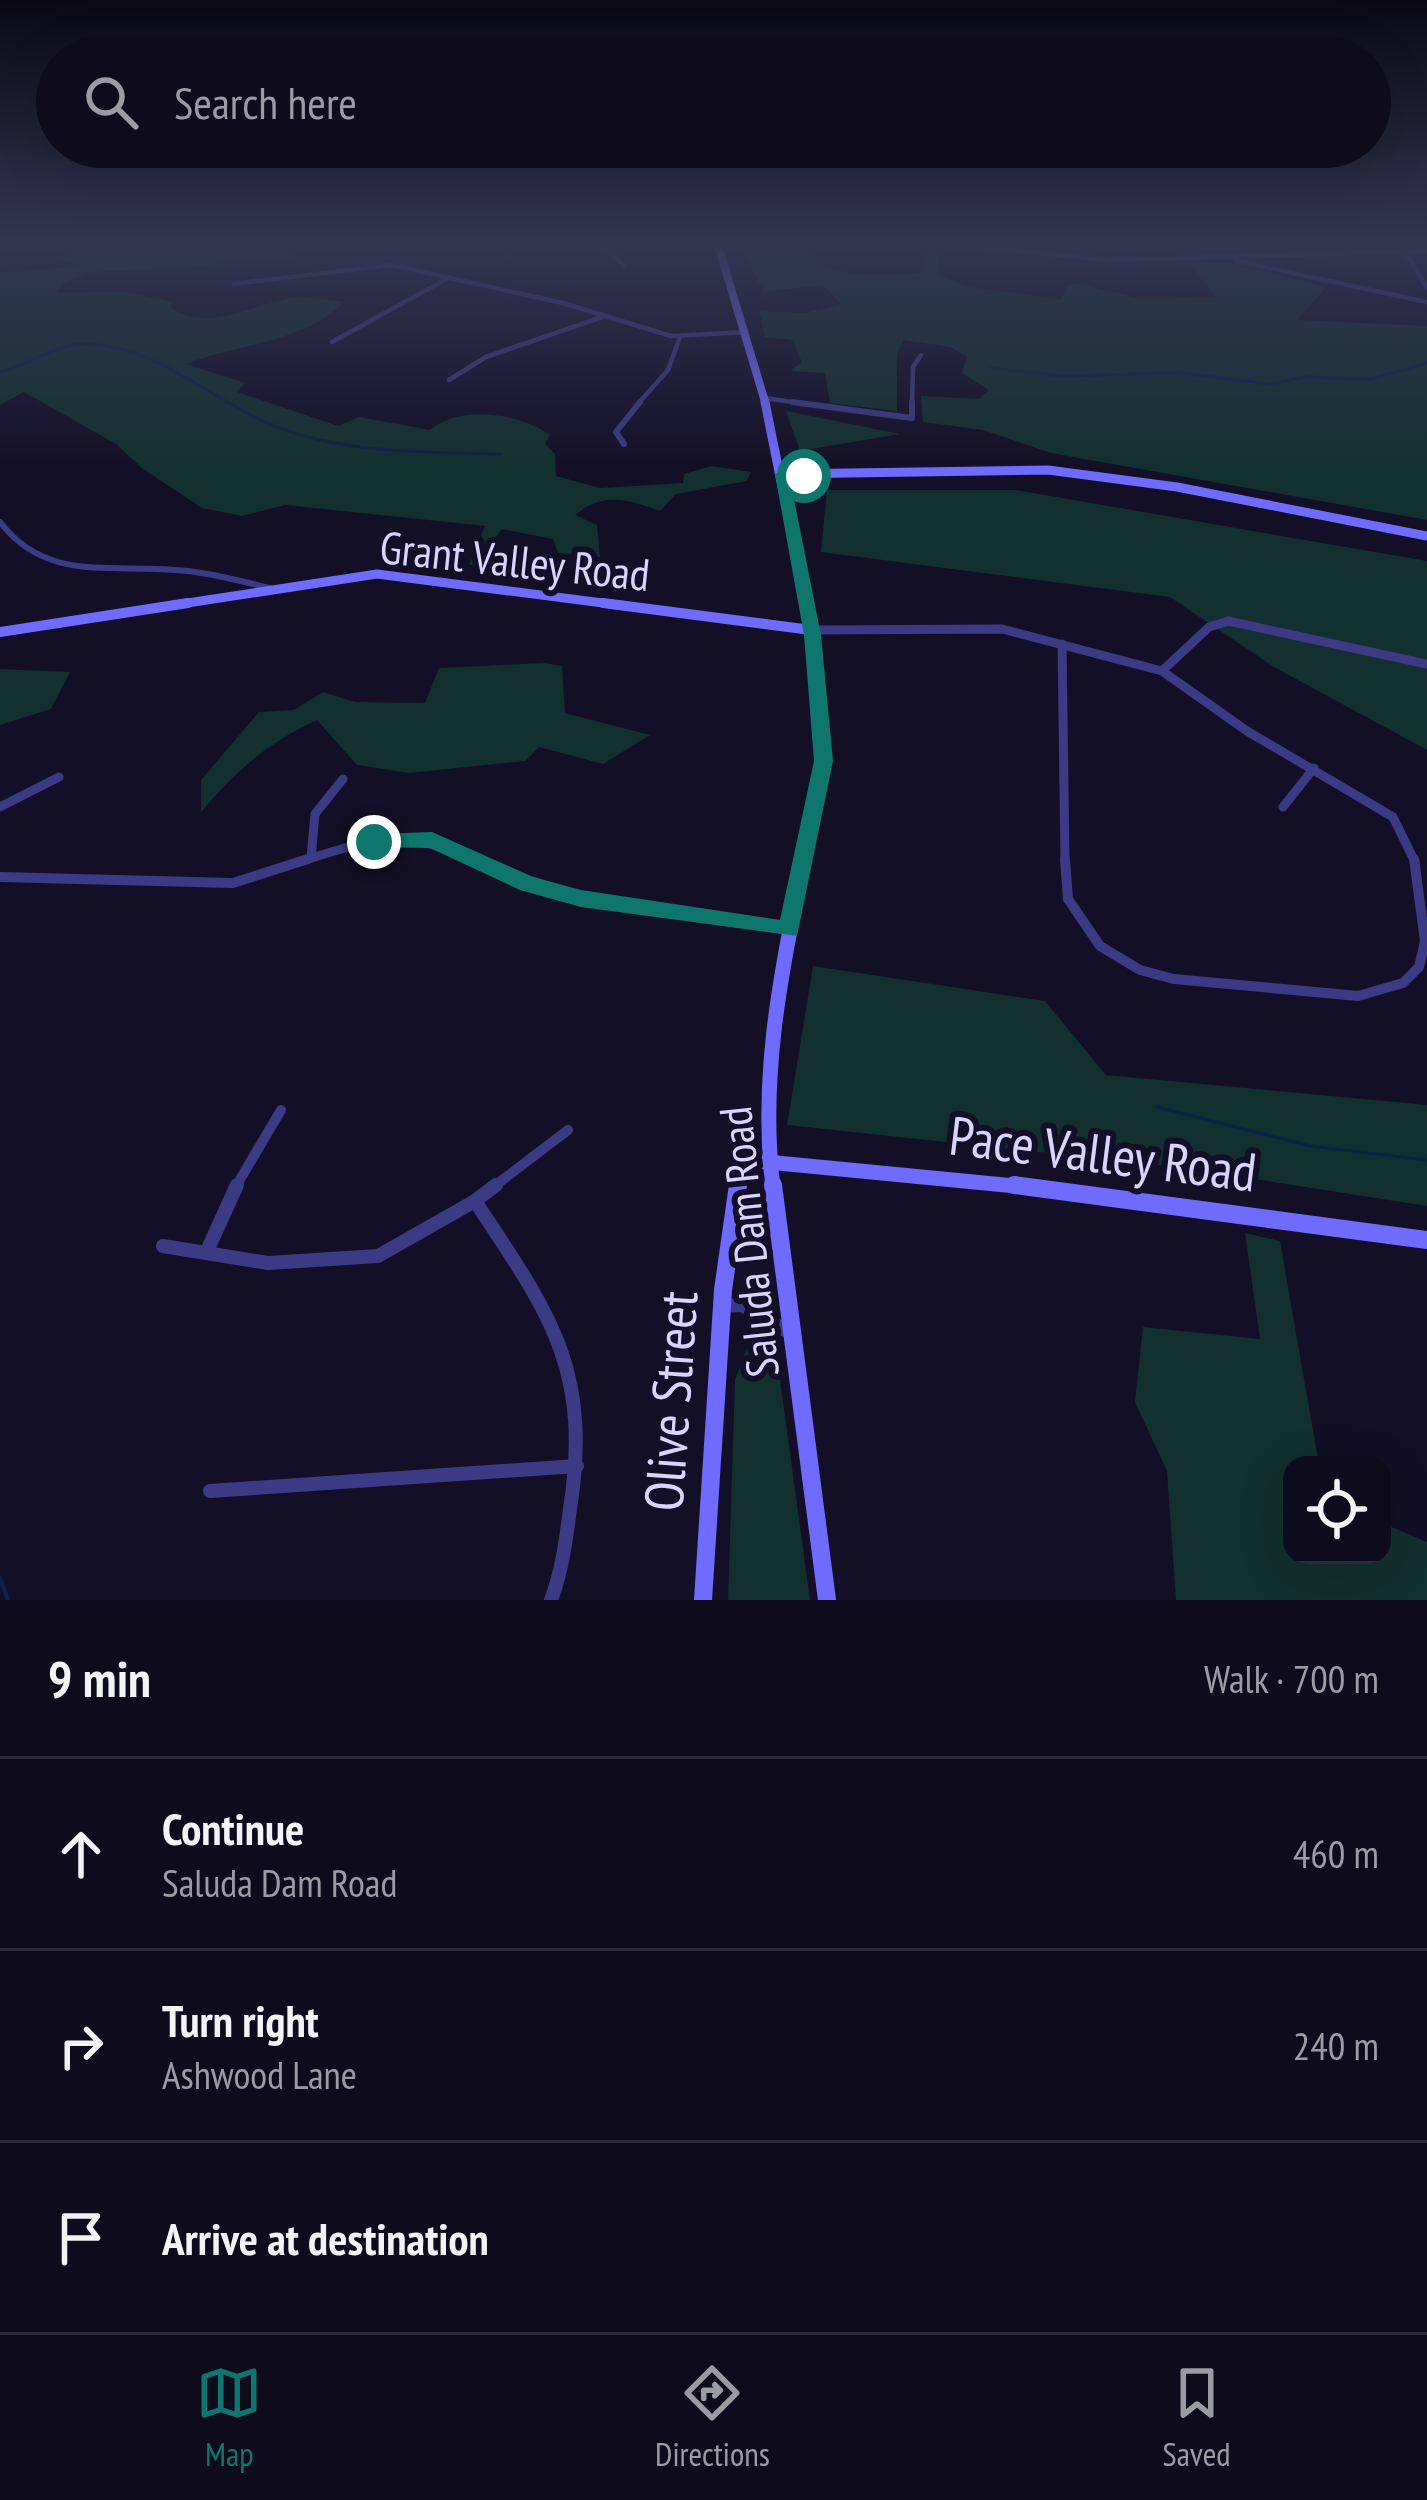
<!DOCTYPE html>
<meta charset="utf-8">
<style>
:root{--surface:#0e0b1c;--page:#171425;--text:#f1f3f6;--muted:#9b9ba3;--line:#2e2b3b;--accent:#0f766e}
body{margin:0;font-family:"PT Sans Narrow",sans-serif;background:var(--page);color:var(--text)}
.controls{position:absolute;right:36px;bottom:36px;display:grid;overflow:hidden;border-radius:24px;box-shadow:0 12px 48px #0002}
.controls button{width:108px;height:108px;display:grid;place-items:center;padding:0;border:0;border-bottom:3px solid var(--line);background:var(--surface);color:var(--text);font:60px sans-serif}
.stop{position:absolute;width:36px;height:36px;margin:-27px;border:9px solid #0f766e;border-radius:50%;background:#fff}
.stop.end{background:#0f766e;border-color:#fff;box-shadow:0 3px 12px #0008}
.list{margin:0;padding:0;list-style:none}
h2{display:flex;justify-content:space-between;align-items:center;height:156px;margin:0;padding:0 48px;font-size:51px}
h2 small{font-size:39px;font-weight:400;color:var(--muted)}
.list li{display:grid;grid-template-columns:78px 1fr auto;gap:36px;align-items:center;box-sizing:border-box;height:192px;padding:0 48px;border-top:3px solid var(--line)}
.list b{display:block;font-size:45px;white-space:nowrap}
.list p{margin:0;font-size:39px;white-space:nowrap;color:var(--muted)}
.list em{font-size:39px;font-style:normal;color:var(--muted)}
.icon{flex:none;width:66px;height:66px;fill:none;stroke:currentColor;stroke-width:2;stroke-linecap:round;stroke-linejoin:round}
.map{position:relative;flex:none;width:1427px;height:1600px;overflow:hidden}
.search{position:absolute;background:var(--surface);box-shadow:0 12px 48px #0002;left:36px;right:36px;top:36px;height:132px;display:flex;align-items:center;gap:30px;box-sizing:border-box;padding:0 42px;border-radius:66px;color:var(--muted);font-size:45px}
.sheet{height:732px;background:var(--surface)}
nav{display:flex;justify-content:space-around;align-items:center;box-sizing:border-box;height:168px;border-top:3px solid var(--line);background:var(--surface);font-size:33px;color:var(--muted)}
nav a{display:grid;justify-items:center;gap:6px}
nav .on{color:var(--accent)}
.map>svg:first-child{display:block}
</style>
<div class="map">
<svg width="1427" height="1600" viewBox="0 0 1427 1600">
<rect width="100%" height="100%" fill="#130f26"/>
<g fill="#12302f">
<path d="M68 245H365L255 261 232 256 211 266 90 272 62 284 57 293 125 292 173 302 170 307C208 333 249 306 287 299 305 295 325 300 344 302 306 342 234 345 186 364L245 383 237 392 338 426 359 417 430 430C460 404 519 413 550 435L545 444 555 454 556 476 600 488 683 483 684 474 711 466 751 472 747 481 676 494 660 511C626 499 604 492 575 515L597 525 600 557 558 553 553 539 502 529 476 564 469 565 485 526 285 505 242 516 202 508 143 469 116 444 24 392 0 405V273L81 266 60 260 83 247Z"/>
<path d="M740 245H813V257C838 282 888 274 922 273L928 246H937L938 275 969 287 1062 300 1067 286 1074 283 1142 299 1215 297 1189 262 1233 263 1326 287 1297 320 1427 326V520L1051 453 983 430 923 422 921 396 979 399 989 390 962 373 967 357 951 347 904 340 897 353V411L830 403 825 373 790 371 802 362 792 340 765 337 759 311 803 313 842 305 823 285 764 292Z"/>
<path d="M786 411 900 434 800 451Z"/>
<path d="M827 490H1016L1427 561V750L1274 667 1170 597 821 552Z"/>
<path d="M544 663 562 666 565 713 650 735 603 764 539 747 525 761 409 773 357 765 317 720C267 743 236 771 201 812V780L259 712 294 710 323 692 355 702 425 703 439 668Z"/>
<path d="M0 669 70 672 51 709 0 725Z"/>
<path d="M813 966 1045 1001 1106 1075 1427 1105V1206L1178 1167 787 1125Z"/>
<path d="M1245 1233 1280 1241 1319 1465H1292V1555H1382V1523L1427 1542V1600H1176L1167 1471 1135 1402 1143 1327 1260 1339Z"/>
<path d="M750 1340 777 1357 810 1600H728L735 1380Z"/>
</g>
<g fill="none" stroke-linecap="round" stroke-linejoin="round">
<g stroke="#0c2248" stroke-width="3">
<path d="M991 368 1061 376 1180 373 1270 384 1304 377 1372 379 1427 363"/>
<path d="M0 372C30 365 56 343 88 344 157 346 211 400 272 425 344 454 425 452 501 454"/>
<path d="M1157 1107 1310 1146 1427 1160"/>
</g>
<path stroke="#0c2248" stroke-width="4.5" d="M0 1578 8 1600"/>
<g stroke="#3d3a85" stroke-width="4.5">
<path d="M602 245 625 266"/>
<path d="M959 245 1109 260 1427 251"/>
<path d="M1405 251 1427 288"/>
<path d="M1236 261 1427 302"/>
<path d="M234 284 391 265 563 303 671 336 746 332"/>
<path d="M332 342 450 277"/>
<path d="M449 380 486 357 602 317"/>
<path d="M764 398 814 405"/>
<path d="M637 405 668 370 680 337"/>
<path d="M912 405 913 367 921 355"/>
</g>
<g stroke="#3d3a85" stroke-width="6">
<path d="M792 402 912 418V402"/>
<path d="M624 444 616 432 640 402"/>
<path d="M0 522C46 582 109 564 176 570 208 572 239 581 270 588"/>
</g>
<g stroke="#3d3a85" stroke-width="9">
<path d="M811 630 1002 629 1162 671 1247 731 1393 817 1415 862"/>
<path d="M1062 644 1065 862"/>
<path d="M1162 671 1209 627 1228 621 1427 664"/>
<path d="M0 807 59 777"/>
<path d="M1283 807 1314 768"/>
<path d="M311 858 315 814 343 779"/>
<path d="M299 862C374 838 406 828 480 862"/>
</g>
<g stroke="#3d3a85" stroke-width="10">
<path d="M474 859C574 905 681 914 789 930"/>
<path d="M1065 859 1068 899 1100 946 1140 970 1174 979 1358 996 1403 983 1419 967 1425 941 1414 859"/>
<path d="M0 877 233 883 308 859"/>
<path d="M235 1188 281 1110"/>
<path d="M492 1188 568 1130"/>
</g>
<g stroke="#3d3a85" stroke-width="14">
<path d="M475 1201 496 1185"/>
<path d="M163 1246 268 1263 378 1256 475 1201C549 1313 592 1368 570 1509 566 1540 562 1571 551 1600"/>
<path d="M207 1251 237 1185"/>
<path d="M722 1306 742 1305 792 1334"/>
<path d="M210 1491 577 1466"/>
</g>
<path stroke="#6f6bff" stroke-width="8" d="M718 245 766 405"/>
<g stroke="#6f6bff" stroke-width="9">
<path d="M765 402 806 606"/>
<path d="M782 474 1048 470 1177 487 1427 536"/>
<path d="M168 606 377 574 626 606"/>
</g>
<g stroke="#6f6bff" stroke-width="10">
<path d="M603 603 811 630"/>
<path d="M0 632 188 603"/>
<path d="M803 862 824 761 806 603"/>
</g>
<g stroke="#6f6bff" stroke-width="15">
<path d="M738 1188 747 1160 1037 1188"/>
<path d="M773 1188C759 1074 782 970 804 859"/>
</g>
<g stroke="#6f6bff" stroke-width="18">
<path d="M773 1185 827 1600"/>
<path d="M1014 1185 1427 1240"/>
<path d="M703 1600 723 1290 738 1185"/>
</g>
</g>
<linearGradient id="sky" x2="0" y2="1"><stop stop-color="#0a0815"/><stop offset="0.52" stop-color="#333752"/><stop offset="1" stop-color="#333752" stop-opacity="0"/></linearGradient>
<rect width="1427" height="469" fill="url(#sky)"/>
<path fill="#0f766e" d="M782 470 811 476 790 479 821 635 833 761 797 936 581 907 520 890 430 848 367 847 364 842 374 834 432 832 533 877 581 890 780 920 814 761 804 635 775 474Z"/>
<g text-anchor="middle" dominant-baseline="central" stroke-width="12" stroke-linejoin="round" paint-order="stroke">
<g font-size="45" fill="#d9d4ff" stroke="#130f26">
<text transform="translate(515 560) rotate(6)">Grant Valley Road</text>
<text transform="translate(748 1242) rotate(-96)">Saluda Dam Road</text>
</g>
<g font-size="54" fill="#d9d4ff" stroke="#130f26">
<text transform="translate(1103 1153) rotate(7)">Pace Valley Road</text>
<text transform="translate(670 1401) rotate(-86)">Olive Street</text>
</g>
</g>
</svg>
<div class="controls">
<button><svg class="icon" aria-label="locate" viewBox="0 0 24 24"><circle cx="12" cy="12" r="6"/><path d="M12 2v4M12 18v4M2 12h4M18 12h4"/></svg></button>
</div>
<div class="stop" style="left:804px;top:476px"></div>
<div class="stop end" style="left:374px;top:842px"></div>
<div class="search"><svg class="icon" aria-label="search" viewBox="0 0 24 24"><circle cx="10" cy="10" r="6"/><path d="M15 15l6 6"/></svg>Search here</div>
</div>
<section class="sheet">
<h2>9 min<small>Walk · 700 m</small></h2>
<ul class="list">
<li><svg class="icon" aria-label="ahead" viewBox="0 0 24 24"><path d="M12 20V5M6 11l6-6 6 6"/></svg><div><b>Continue</b><p>Saluda Dam Road</p></div><em>460 m</em></li>
<li><svg class="icon" aria-label="right" viewBox="0 0 24 24"><path d="M7 20v-9h11M14 6l5 5-5 5"/></svg><div><b>Turn right</b><p>Ashwood Lane</p></div><em>240 m</em></li>
<li><svg class="icon" aria-label="arrive" viewBox="0 0 24 24"><path d="M6 21V4h12l-3 4 3 4H6"/></svg><div><b>Arrive at destination</b></div></li>
</ul>
</section>
<nav>
<a class="on"><svg class="icon" aria-label="map" viewBox="0 0 24 24"><path d="M3 6l6-2 6 2 6-2v14l-6 2-6-2-6 2zM9 4v14M15 6v14"/></svg>Map</a>
<a><svg class="icon" aria-label="directions" viewBox="0 0 24 24"><path d="M12 3l9 9-9 9-9-9zM9 14v-3h6M13 9l2 2-2 2"/></svg>Directions</a>
<a><svg class="icon" aria-label="saved" viewBox="0 0 24 24"><path d="M7 4h10v16l-5-4-5 4z"/></svg>Saved</a>
</nav>
